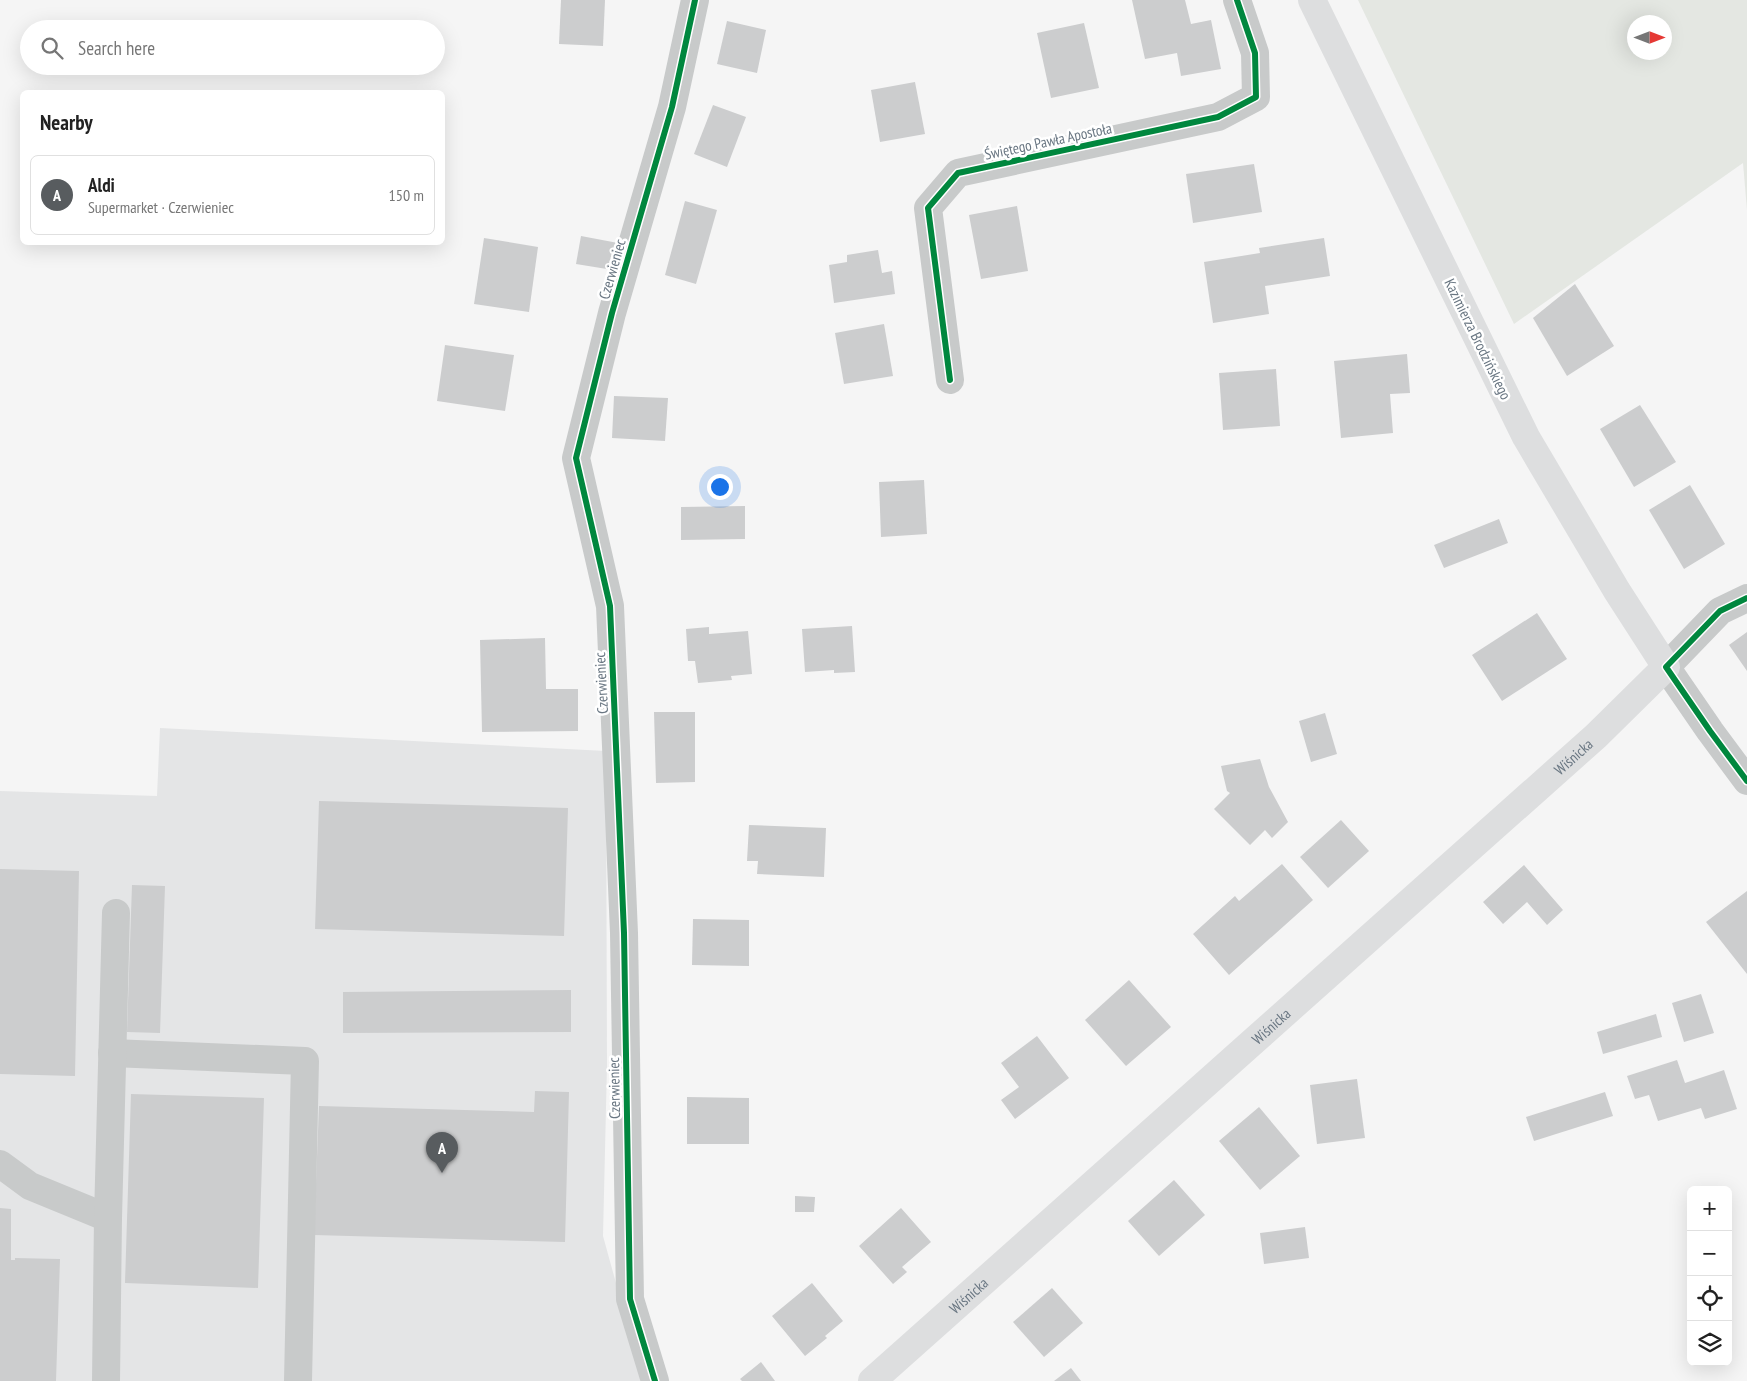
<!DOCTYPE html>
<meta charset="utf-8">
<style>
:root{--surface:#fff;--page:#f2f2f2;--text:#222;--muted:#767676;--line:#e0e0e0;--accent:#585c5f}
body{margin:0;font-family:"PT Sans Narrow",sans-serif;background:var(--page);color:var(--text)}
.controls{position:absolute;right:15px;bottom:15px;display:grid;overflow:hidden;border-radius:8px;box-shadow:0 5px 20px #0002}
.controls button{width:45px;height:45px;display:grid;place-items:center;padding:0;border:0;border-bottom:1px solid var(--line);background:var(--surface);color:var(--text);font:25px sans-serif}
.compass{position:absolute;left:1627px;top:15px;width:45px;height:45px;border-radius:50%;background:var(--surface);box-shadow:0 5px 20px #0002;rotate:90deg}
.you{position:absolute;left:719px;top:486px;width:18px;height:18px;margin:-12px;border:4px solid #fff;border-radius:50%;background:#1a73e8;box-shadow:0 0 0 8px #1a73e833}
.badge{display:grid;place-items:center;width:32px;height:32px;border-radius:50%;background:var(--accent);color:#fff;font-size:16px;font-weight:700}
.pin{position:absolute;translate:-50% -41px;filter:drop-shadow(0 1px 2px #0008)}
.pin::after{content:'';position:absolute;top:26px;width:18px;height:15px;background:inherit;clip-path:polygon(0 0,100% 0,50% 100%)}
.list{margin:0;padding:0;list-style:none}
h2{display:flex;justify-content:space-between;align-items:center;height:65px;margin:0;padding:0 20px;font-size:21px}
h2 small{font-size:16px;font-weight:400;color:var(--muted)}
.list li{display:grid;grid-template-columns:32px 1fr auto;gap:15px;align-items:center;box-sizing:border-box;height:80px;margin:0 10px 10px;padding:0 10px;border:1px solid var(--line);border-radius:8px}
.list b{display:block;font-size:19px;white-space:nowrap}
.list p{margin:0;font-size:16px;white-space:nowrap;color:var(--muted)}
.list em{font-size:16px;font-style:normal;color:var(--muted)}
.icon{flex:none;width:28px;height:28px;fill:none;stroke:currentColor;stroke-width:2;stroke-linecap:round;stroke-linejoin:round}
.map{position:relative;flex:none;width:1747px;height:1381px;overflow:hidden}
.search{position:absolute;background:var(--surface);box-shadow:0 5px 20px #0002;left:20px;top:20px;width:425px;height:55px;display:flex;align-items:center;gap:12px;box-sizing:border-box;padding:0 18px;border-radius:28px;color:var(--muted);font-size:19px}
.panel{position:absolute;background:var(--surface);box-shadow:0 5px 20px #0002;left:20px;top:90px;width:425px;height:155px;border-radius:8px}
.map>svg:first-child{display:block}
</style>
<div class="map">
<svg width="1747" height="1381" viewBox="0 0 1747 1381">
<rect width="100%" height="100%" fill="#f5f5f5"/>
<path fill="#e4e5e6" d="M160 728 606 751 607 1065 603 1236 643 1381H0V791L157 796Z"/>
<path fill="#e4e7e2" fill-rule="evenodd" d="M1358 0H1747V210L1743 163 1514 324ZM1634 22H1664V52H1634Z"/>
<g fill="#cccdce">
<path d="M561 0H605L603 46 559 44Z"/>
<path d="M1132 0H1185L1191 24 1211 20 1221 69 1181 76 1177 53 1145 59Z"/>
<path d="M727 21 766 30 757 73 717 64Z"/>
<path d="M1084 23 1099 88 1051 98 1037 33Z"/>
<path d="M915 82 925 134 880 142 871 90Z"/>
<path d="M713 105 746 117 727 167 694 154Z"/>
<path d="M1254 164 1262 212 1193 223 1186 174Z"/>
<path d="M685 201 717 210 696 284 665 275Z"/>
<path d="M1017 206 1028 271 981 279 969 215Z"/>
<path d="M581 236 618 243 613 270 576 264Z"/>
<path d="M484 238 538 247 529 312 474 304Z"/>
<path d="M1324 238 1330 276 1265 286 1269 314 1213 323 1204 262 1260 253 1259 248Z"/>
<path d="M878 250 882 273 892 271 895 294 834 303 829 265 847 262V255Z"/>
<path d="M1575 284 1614 346 1567 376 1533 318Z"/>
<path d="M884 324 893 376 844 384 835 333Z"/>
<path d="M445 345 514 355 505 411 437 401Z"/>
<path d="M1407 354 1410 393 1390 394 1393 433 1341 438 1334 361Z"/>
<path d="M1276 369 1280 426 1223 430 1219 373Z"/>
<path d="M614 396 668 398 665 441 612 438Z"/>
<path d="M1640 405 1676 462 1634 487 1600 429Z"/>
<path d="M924 480 927 534 881 537 879 482Z"/>
<path d="M1690 485 1725 544 1684 569 1649 510Z"/>
<path d="M745 506V539L681 540V507Z"/>
<path d="M1499 519 1508 543 1444 568 1434 545Z"/>
<path d="M1537 613 1567 659 1502 701 1472 655Z"/>
<path d="M852 626 855 672 834 673V670L805 672 802 629Z"/>
<path d="M709 627V634L748 631 752 674 731 676 732 680 698 683 695 661H688L686 629Z"/>
<path d="M1747 632V671L1729 645Z"/>
<path d="M545 638 546 689H578V731L482 732 480 640Z"/>
<path d="M654 712H695V782L656 783Z"/>
<path d="M1325 713 1337 754 1311 762 1299 721Z"/>
<path d="M1260 759 1269 787 1288 822 1272 838 1265 830 1250 845 1214 809 1230 793 1227 791 1221 766Z"/>
<path d="M319 801 568 808 564 936 315 929Z"/>
<path d="M1341 820 1369 851 1328 888 1300 857Z"/>
<path d="M749 825 826 828 824 877 757 874 758 861H747Z"/>
<path d="M1282 864 1313 900 1229 975 1193 934 1235 896 1239 901Z"/>
<path d="M1524 865 1563 910 1547 925 1527 902 1503 924 1483 902Z"/>
<path d="M0 869 79 871 75 1076 0 1074Z"/>
<path d="M132 885 165 886 160 1033 127 1032Z"/>
<path d="M1747 891V974L1706 922Z"/>
<path d="M693 919 749 920V966L692 965Z"/>
<path d="M1129 980 1171 1027 1126 1066 1085 1020Z"/>
<path d="M571 990V1032L343 1033V992Z"/>
<path d="M1701 994 1714 1033 1684 1042 1672 1003Z"/>
<path d="M1656 1014 1662 1037 1603 1054 1597 1032Z"/>
<path d="M1037 1036 1069 1078 1015 1119 1001 1100 1019 1087 1001 1063Z"/>
<path d="M1677 1060 1685 1083 1724 1070 1737 1109 1705 1119 1701 1108 1658 1121 1649 1095 1635 1099 1627 1076Z"/>
<path d="M1357 1079 1365 1138 1317 1144 1310 1085Z"/>
<path d="M535 1091 569 1092 565 1242 314 1235 319 1106 534 1112Z"/>
<path d="M1605 1092 1613 1116 1534 1141 1526 1117Z"/>
<path d="M131 1094 264 1098 258 1288 125 1283Z"/>
<path d="M687 1097 749 1098V1144H687Z"/>
<path d="M1259 1107 1300 1156 1260 1190 1219 1141Z"/>
<path d="M1174 1180 1205 1215 1159 1256 1128 1221Z"/>
<path d="M795 1196 815 1197 814 1212H795Z"/>
<path d="M0 1208 11 1209V1260H15V1258L60 1259 56 1381H0Z"/>
<path d="M901 1208 931 1242 902 1267 907 1272 893 1284 859 1246Z"/>
<path d="M1305 1227 1309 1258 1264 1264 1260 1233Z"/>
<path d="M812 1283 843 1321 825 1336 827 1338 805 1356 772 1316Z"/>
<path d="M1052 1288 1083 1323 1044 1357 1013 1322Z"/>
<path d="M761 1362 775 1381H742L740 1379Z"/>
<path d="M1071 1368 1081 1381H1054Z"/>
</g>
<g fill="none" stroke-linecap="round" stroke-linejoin="round">
<g stroke="#c8caca" stroke-width="28">
<path d="M950 380 928 208 958 173 1218 117 1256 97 1255 53 1237 0"/>
<path d="M1747 598 1720 611 1666 667 1710 731 1747 781"/>
<path d="M112 1053 305 1061 298 1381"/>
<path d="M0 1164 30 1186 108 1218"/>
<path d="M106 1381 108 1218 116 913"/>
<path d="M655 1381 630 1299 624 933 610 606 576 458 612 313 672 107 695 0"/>
</g>
<path stroke="#dddedf" stroke-width="28" id="s1" d="M872 1381 1596 736 1666 667 1617 591 1526 437 1312 0"/>
<defs>
<g id="cycleway">
<path d="M950 380 928 208 958 173 1218 117 1256 97 1255 53 1237 0"/>
<path d="M1747 598 1720 611 1666 667 1710 731 1747 781"/>
<path d="M655 1381 630 1299 624 933 610 606 576 458 612 313 672 107 695 0"/>
</g>
</defs>
<use href="#cycleway" stroke="#fff" stroke-width="9"/>
<use href="#cycleway" stroke="#00873e" stroke-width="6"/>
</g>
<g text-anchor="middle" dominant-baseline="central" stroke-width="5" stroke-linejoin="round" paint-order="stroke">
<g font-size="15" fill="#697682" stroke="#fff">
<text transform="translate(1048 141) rotate(-12)">Świętego Pawła Apostoła</text>
<text transform="translate(612 269) rotate(-74)">Czerwieniec</text>
<text transform="translate(1478 339) rotate(64)">Kazimierza Brodzińskiego</text>
<text transform="translate(601 683) rotate(-93)">Czerwieniec</text>
<text stroke="none"><textPath href="#s1" startOffset="939">Wiśnicka</textPath></text>
<text stroke="none"><textPath href="#s1" startOffset="534">Wiśnicka</textPath></text>
<text transform="translate(614 1088) rotate(-91)">Czerwieniec</text>
<text stroke="none"><textPath href="#s1" startOffset="129">Wiśnicka</textPath></text>
</g>
</g>
</svg>
<div class="controls">
<button>+</button>
<button>−</button>
<button><svg class="icon" aria-label="locate" viewBox="0 0 24 24"><circle cx="12" cy="12" r="6"/><path d="M12 2v4M12 18v4M2 12h4M18 12h4"/></svg></button>
<button><svg class="icon" aria-label="layers" viewBox="0 0 24 24"><path d="M12 4l9 5-9 5-9-5zM3 14l9 5 9-5"/></svg></button>
</div>
<svg class="compass" viewBox="-18 -18 36 36"><path d="M0-13l5 13h-10z" fill="#e53935"/><path d="M0 13l5-13h-10z" fill="#767676"/></svg>
<div class="you"></div>
<div class="pin badge" style="left:442px;top:1173px">A</div>
<div class="search"><svg class="icon" aria-label="search" viewBox="0 0 24 24"><circle cx="10" cy="10" r="6"/><path d="M15 15l6 6"/></svg>Search here</div>
<section class="panel">
<h2>Nearby<small></small></h2>
<ul class="list">
<li><span class="badge">A</span><div><b>Aldi</b><p>Supermarket · Czerwieniec</p></div><em>150 m</em></li>
</ul>
</section>
</div>
